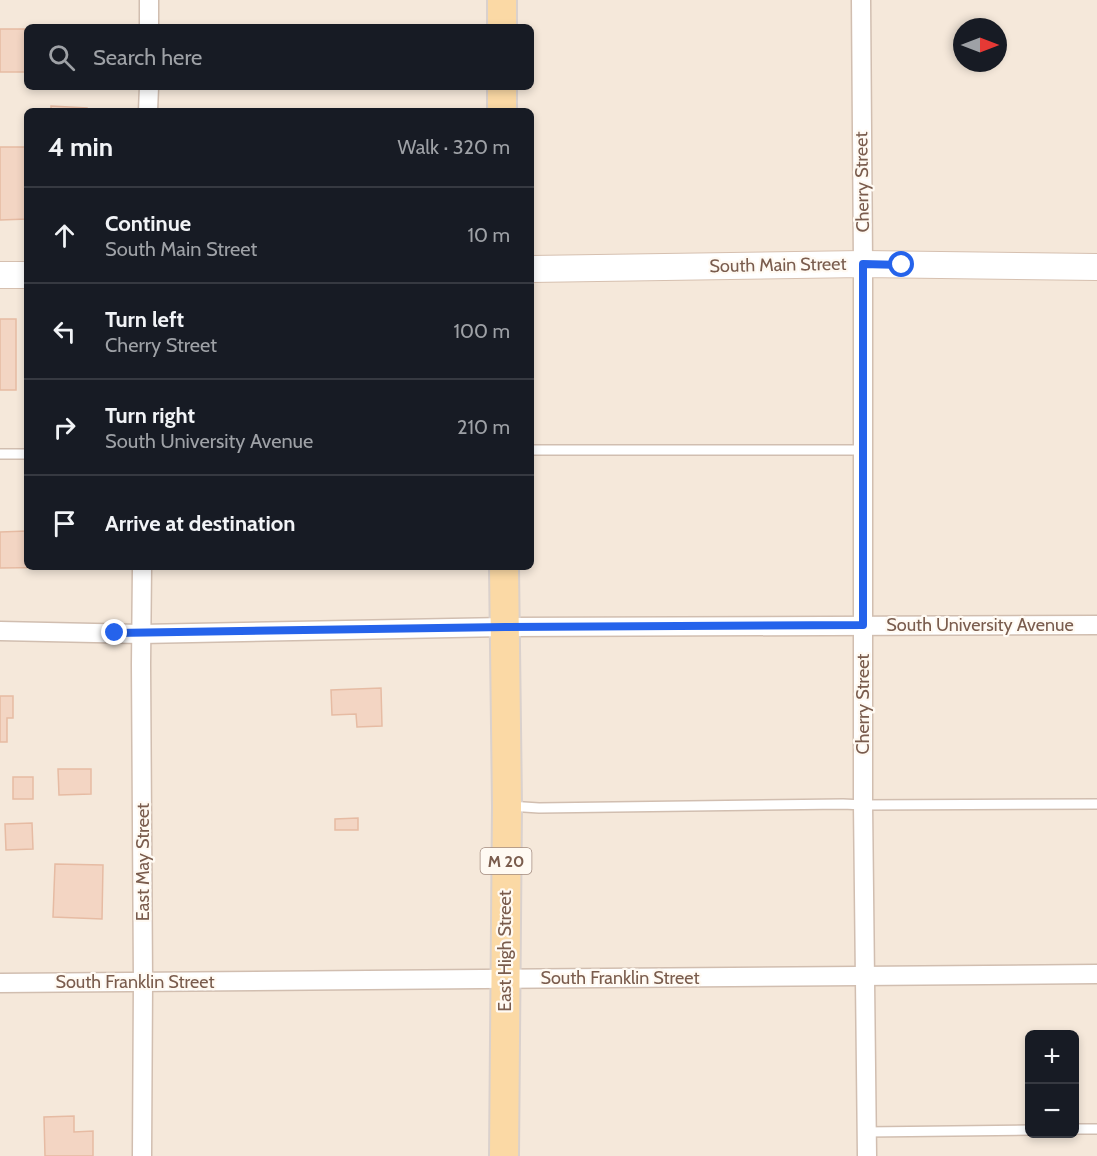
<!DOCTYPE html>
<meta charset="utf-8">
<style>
:root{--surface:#171b24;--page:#20242c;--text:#f1f3f6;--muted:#9ea1a6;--line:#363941}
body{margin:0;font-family:Cabin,sans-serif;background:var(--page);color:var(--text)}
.controls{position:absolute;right:18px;bottom:18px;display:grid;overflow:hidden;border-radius:9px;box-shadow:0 3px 9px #0003}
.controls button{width:54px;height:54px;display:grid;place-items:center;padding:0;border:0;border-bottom:2px solid var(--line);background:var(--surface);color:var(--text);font:30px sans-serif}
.compass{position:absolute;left:953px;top:18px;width:54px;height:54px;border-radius:50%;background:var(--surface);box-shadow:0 3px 9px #0003;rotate:90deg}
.stop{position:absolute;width:18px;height:18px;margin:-14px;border:4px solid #2563eb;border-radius:50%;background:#fff}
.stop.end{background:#2563eb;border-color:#fff;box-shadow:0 2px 6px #0008}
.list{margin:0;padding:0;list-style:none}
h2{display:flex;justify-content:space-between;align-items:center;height:78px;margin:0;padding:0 24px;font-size:26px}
h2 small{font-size:20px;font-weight:400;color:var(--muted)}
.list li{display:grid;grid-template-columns:39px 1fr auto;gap:18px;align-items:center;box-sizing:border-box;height:96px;padding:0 24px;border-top:2px solid var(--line)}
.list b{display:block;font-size:22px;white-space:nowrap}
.list p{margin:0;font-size:20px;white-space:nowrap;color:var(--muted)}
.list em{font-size:20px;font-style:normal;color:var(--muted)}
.icon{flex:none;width:33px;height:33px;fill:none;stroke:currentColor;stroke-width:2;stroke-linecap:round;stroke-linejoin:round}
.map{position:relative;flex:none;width:1097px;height:1156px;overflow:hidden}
.search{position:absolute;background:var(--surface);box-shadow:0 3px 9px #0003;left:24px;top:24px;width:510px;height:66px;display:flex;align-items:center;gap:15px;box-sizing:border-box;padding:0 21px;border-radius:9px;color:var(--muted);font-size:22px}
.panel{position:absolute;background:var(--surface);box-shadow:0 3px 9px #0003;left:24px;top:108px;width:510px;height:462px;border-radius:9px}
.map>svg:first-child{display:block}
</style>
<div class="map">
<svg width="1097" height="1156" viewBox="0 0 1097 1156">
<rect width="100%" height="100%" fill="#fdf6ec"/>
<path fill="#f5e8da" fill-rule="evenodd" d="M0 0H1097V1156H0ZM27 27H531V87H27ZM962 27H998V63H962ZM27 111H531V567H27ZM1030 1034H1074V1134H1030Z"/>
<g fill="#f3d5c3" stroke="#e6bba3" stroke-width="1.5">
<rect x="0" y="29" width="26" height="43"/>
<path d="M51 106 87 108V111H51Z"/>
<path d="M0 147H27V219L0 220Z"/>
<rect x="0" y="319" width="16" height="71"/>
<path d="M27 531V567H78L0 568V532Z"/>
<path d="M381 688 382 726 357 727 356 714 332 715 331 690Z"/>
<path d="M0 696H13V718H7V742H0Z"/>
<path d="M58 769H91V794L59 795Z"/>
<rect x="13" y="777" width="20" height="22"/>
<path d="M358 818V830H335V819Z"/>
<path d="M32 823 33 849 6 850 5 824Z"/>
<path d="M55 864 103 865 102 919 53 917Z"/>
<path d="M74 1116V1132L93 1131V1156H45L44 1117Z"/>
</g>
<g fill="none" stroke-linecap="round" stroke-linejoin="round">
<defs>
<g id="lane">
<path d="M531 450H863"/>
<path d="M0 454H27"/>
<path d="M509 806 539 808 843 804 863 805 1097 804"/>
<path d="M1074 1129H1097"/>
<path d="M866 1132 1030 1130"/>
</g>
<g id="street">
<path d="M149 0V27"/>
<path d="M861 0 863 264V805L867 1156"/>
<path d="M148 111 149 87"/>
<path d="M0 631 141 634 505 627 1097 625"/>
<path d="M0 983 1097 974"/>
<path d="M142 1156 143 982 141 664 142 567"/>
</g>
<g id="secondary">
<path d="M531 269 863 264 1097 267"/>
<path d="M0 275H27"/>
</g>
<g id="primary">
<path d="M502 27V0"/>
<path d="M502 111V87"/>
<path d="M504 567 507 806 504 1156"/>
</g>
</defs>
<use href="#lane" stroke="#d1beb0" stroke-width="12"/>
<use href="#street" stroke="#d1beb0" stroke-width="21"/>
<use href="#secondary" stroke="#d6c0b0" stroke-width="28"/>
<use href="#primary" stroke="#dad1cd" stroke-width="32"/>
<use href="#lane" stroke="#fff" stroke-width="9"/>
<use href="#street" stroke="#fff" stroke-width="18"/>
<use href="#secondary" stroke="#fff" stroke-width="26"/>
<use href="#primary" stroke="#fbd9a5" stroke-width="28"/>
</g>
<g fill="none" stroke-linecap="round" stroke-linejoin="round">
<path stroke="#2563eb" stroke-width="8" d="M115 633 505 627 863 625V264L902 265"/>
</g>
<g text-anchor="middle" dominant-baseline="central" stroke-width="4.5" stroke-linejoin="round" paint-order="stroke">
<rect fill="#fffaf3" stroke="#a28b7f" stroke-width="1.5" x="480.5" y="848" width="51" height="26" rx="4.5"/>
<g font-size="16" font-weight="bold" fill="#7a5c4d">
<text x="506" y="861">M 20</text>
</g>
<g font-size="18" fill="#7a5c4d" stroke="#fffaf3">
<text transform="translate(862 182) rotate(-91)">Cherry Street</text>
<text transform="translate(778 265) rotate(-1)">South Main Street</text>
<text x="980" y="625">South University Avenue</text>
<text transform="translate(863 704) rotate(-90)">Cherry Street</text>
<text transform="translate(143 862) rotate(-90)">East May Street</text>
<text transform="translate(505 951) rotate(-90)">East High Street</text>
<text x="620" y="978">South Franklin Street</text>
<text x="135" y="982">South Franklin Street</text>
</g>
</g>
</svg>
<div class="controls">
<button>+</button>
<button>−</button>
</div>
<svg class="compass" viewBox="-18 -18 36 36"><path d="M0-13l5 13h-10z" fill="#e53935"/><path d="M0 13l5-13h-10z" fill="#9ea1a6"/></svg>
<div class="stop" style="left:902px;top:265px"></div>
<div class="stop end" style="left:115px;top:633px"></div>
<div class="search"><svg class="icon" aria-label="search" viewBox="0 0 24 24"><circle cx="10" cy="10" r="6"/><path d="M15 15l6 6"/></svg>Search here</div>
<section class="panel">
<h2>4 min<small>Walk · 320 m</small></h2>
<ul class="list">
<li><svg class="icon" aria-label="ahead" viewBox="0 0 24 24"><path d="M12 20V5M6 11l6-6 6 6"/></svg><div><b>Continue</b><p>South Main Street</p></div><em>10 m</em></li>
<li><svg class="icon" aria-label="left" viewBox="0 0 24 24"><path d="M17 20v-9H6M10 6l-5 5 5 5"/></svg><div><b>Turn left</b><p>Cherry Street</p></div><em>100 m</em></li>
<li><svg class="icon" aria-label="right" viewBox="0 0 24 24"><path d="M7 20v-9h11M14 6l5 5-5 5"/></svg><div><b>Turn right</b><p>South University Avenue</p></div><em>210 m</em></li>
<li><svg class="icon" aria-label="arrive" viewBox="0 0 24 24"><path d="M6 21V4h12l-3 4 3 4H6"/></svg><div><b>Arrive at destination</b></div></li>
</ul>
</section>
</div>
